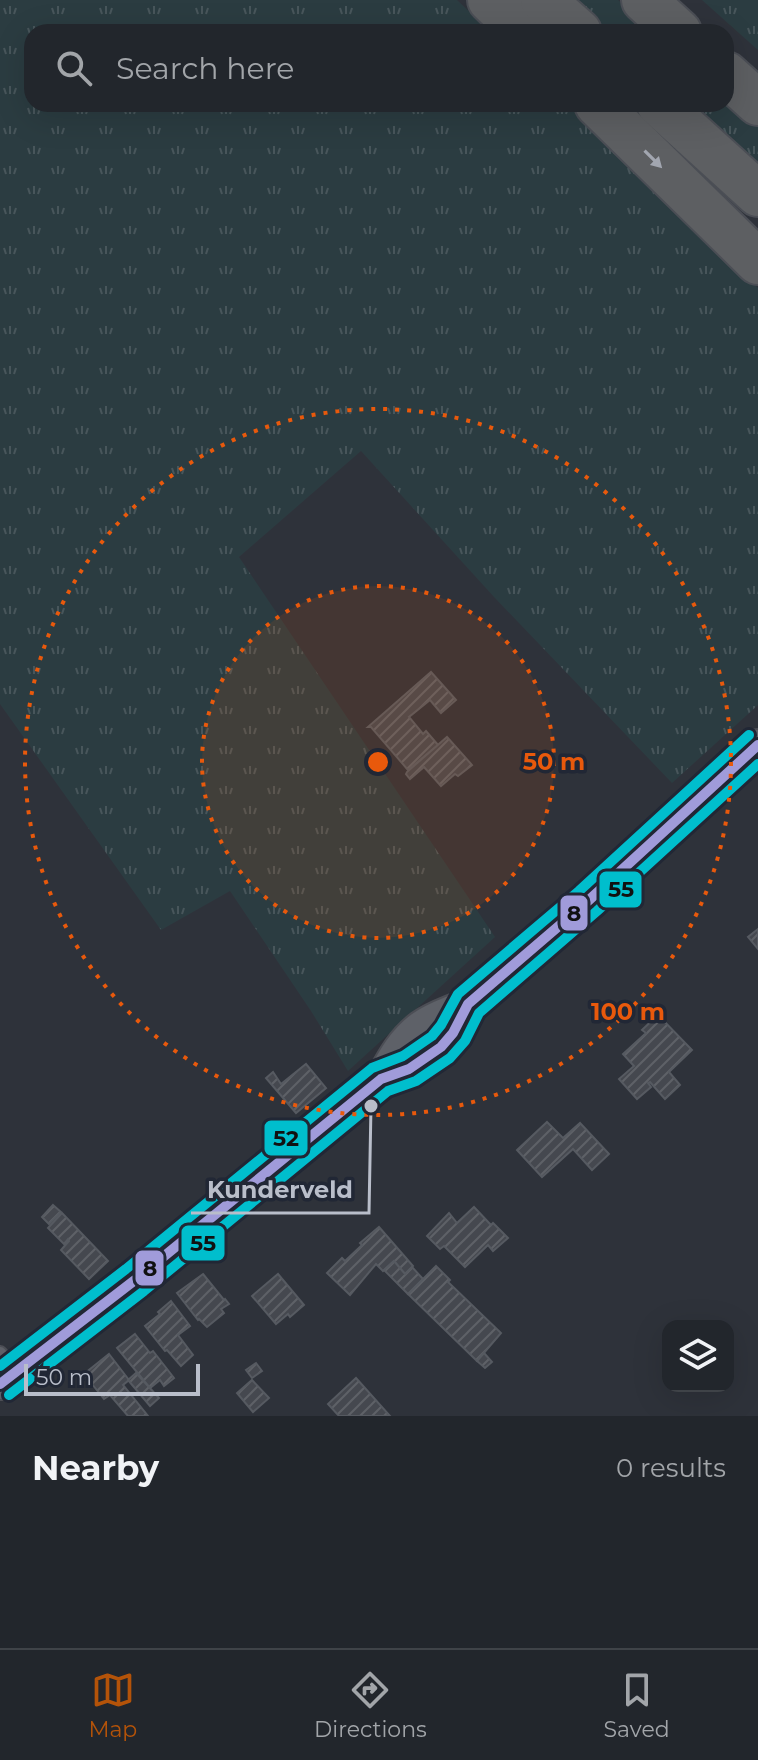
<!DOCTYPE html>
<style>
:root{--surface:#22262c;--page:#2e3238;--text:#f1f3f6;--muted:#a2a5a9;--line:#3f4348;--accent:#b45309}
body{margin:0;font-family:Montserrat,sans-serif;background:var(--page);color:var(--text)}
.controls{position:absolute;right:24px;bottom:24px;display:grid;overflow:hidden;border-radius:16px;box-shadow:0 8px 32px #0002}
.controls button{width:72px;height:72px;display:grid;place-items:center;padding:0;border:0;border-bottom:2px solid var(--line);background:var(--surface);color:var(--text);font:40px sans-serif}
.scale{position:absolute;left:24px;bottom:20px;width:176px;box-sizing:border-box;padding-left:8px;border:4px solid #b9beca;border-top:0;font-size:22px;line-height:28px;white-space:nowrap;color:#b9beca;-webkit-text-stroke:6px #212735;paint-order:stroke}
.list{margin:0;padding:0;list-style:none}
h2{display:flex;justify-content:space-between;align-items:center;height:104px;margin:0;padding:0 32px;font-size:34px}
h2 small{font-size:26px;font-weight:400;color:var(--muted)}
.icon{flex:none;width:44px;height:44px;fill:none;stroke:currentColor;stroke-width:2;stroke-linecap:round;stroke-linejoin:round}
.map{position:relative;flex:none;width:758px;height:1416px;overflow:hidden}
.search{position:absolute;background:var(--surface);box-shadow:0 8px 32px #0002;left:24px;right:24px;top:24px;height:88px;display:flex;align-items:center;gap:20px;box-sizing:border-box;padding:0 28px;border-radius:24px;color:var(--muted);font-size:30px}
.sheet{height:232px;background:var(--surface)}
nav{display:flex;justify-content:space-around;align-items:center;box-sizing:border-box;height:112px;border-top:2px solid var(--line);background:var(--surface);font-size:22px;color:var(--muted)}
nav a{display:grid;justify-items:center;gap:4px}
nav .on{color:var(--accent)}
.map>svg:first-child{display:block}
</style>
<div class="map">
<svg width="758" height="1416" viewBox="0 0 758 1416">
<defs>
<pattern id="grass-tufts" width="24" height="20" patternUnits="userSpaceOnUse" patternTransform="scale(2)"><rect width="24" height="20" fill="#2b3c41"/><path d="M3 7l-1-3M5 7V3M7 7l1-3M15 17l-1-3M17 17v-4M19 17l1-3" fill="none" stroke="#48565b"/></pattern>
<pattern id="building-hatch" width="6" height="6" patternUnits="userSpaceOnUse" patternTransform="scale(2)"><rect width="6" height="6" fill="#45484f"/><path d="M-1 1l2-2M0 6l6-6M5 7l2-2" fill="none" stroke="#5e6167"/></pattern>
</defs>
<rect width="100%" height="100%" fill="#2e323a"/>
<g fill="url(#grass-tufts)">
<path d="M0 0H457L491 32H32V104H566L758 288V705L672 783 495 598 361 451 239 557 495 937 348 1071 311 1011 230 891 161 930 0 704Z"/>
<path d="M562 0H618L654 32H597Z"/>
<path d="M702 0H758V50Z"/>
<path d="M726 97 758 126V177L677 104H726Z"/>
</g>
<g fill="url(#building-hatch)" stroke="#565a61" stroke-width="2">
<path d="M431 672 456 700 441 713 430 700 409 717 423 734 426 731 438 745 408 770 371 727H368Z"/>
<path d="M447 737 472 765 458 776 455 774 441 786 424 767 410 779 406 774 407 772Z"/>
<path d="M758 929V949L748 937Z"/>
<path d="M658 1015 692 1050 669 1072 680 1085 665 1099 650 1082 648 1083 651 1087 637 1099 619 1079 634 1066 623 1054 646 1033 642 1030Z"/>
<path d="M306 1064 326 1088 296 1113 266 1078 273 1072 281 1084Z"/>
<path d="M547 1122 563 1138 580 1123 609 1154 592 1170 573 1149 542 1177 517 1150Z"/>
<path d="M53 1205 61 1212 49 1224 42 1217Z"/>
<path d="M474 1207 491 1225 493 1223 508 1238 493 1251 488 1245 465 1267 444 1246 440 1249 427 1236 449 1213 457 1223Z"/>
<path d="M62 1213 108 1261 89 1279 61 1250 69 1241 68 1239 64 1244 48 1228Z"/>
<path d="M379 1227 413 1266 405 1274 394 1261 383 1271 376 1264 350 1295 327 1273 342 1258 345 1261 362 1245 360 1243Z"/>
<path d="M394 1261 405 1274 412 1267 423 1279 408 1294 384 1270Z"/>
<path d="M436 1266 450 1280 448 1282 501 1333 477 1361 408 1294Z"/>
<path d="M203 1274 224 1300 225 1299 229 1304 221 1309 224 1313 207 1327 199 1319 198 1320 177 1293Z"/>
<path d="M278 1274 304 1305 290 1317 288 1314 276 1324 252 1296Z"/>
<path d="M171 1301 190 1326 178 1335 193 1355 181 1366 167 1350 165 1351 145 1326 160 1314 158 1312Z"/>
<path d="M135 1334 150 1353 153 1351 174 1378 164 1386 160 1380 150 1388 117 1348Z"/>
<path d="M484 1353 492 1362 485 1368 477 1361Z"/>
<path d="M109 1354 129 1380 123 1385 148 1416H128L110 1395 104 1399 84 1374Z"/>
<path d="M256 1363 262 1371 252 1378 246 1370Z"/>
<path d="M136 1373 159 1398 150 1406 128 1380Z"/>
<path d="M356 1378 390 1416H339L328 1404Z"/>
<path d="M252 1380 269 1398 253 1412 237 1393Z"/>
</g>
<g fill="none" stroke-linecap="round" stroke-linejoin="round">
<defs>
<path id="service" d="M0 1353 16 1371"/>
<g id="tertiary">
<path d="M381 1079C392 1059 402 1040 421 1026 435 1016 450 1012 465 1005 476 1000 485 990 494 983 584 906 671 825 758 745"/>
<path d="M0 1384 135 1280 381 1079C431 1060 443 1052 468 1004"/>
</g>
<g id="motorway">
<path d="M490 0 523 32"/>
<path d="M543 0 579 32"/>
<path d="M644 0 679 32"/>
<path d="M726 74 758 103"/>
<path d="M597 104 758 262"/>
<path d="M659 104 758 194"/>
</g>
</defs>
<use href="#service" stroke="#4c4e55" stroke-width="16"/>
<use href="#tertiary" stroke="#4c4e55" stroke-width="34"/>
<use href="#motorway" stroke="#4b4e55" stroke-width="48"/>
<use href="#service" stroke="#5e6168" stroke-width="12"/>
<use href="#tertiary" stroke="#5e6168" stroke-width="30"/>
<use href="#motorway" stroke="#5d5f62" stroke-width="44"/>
<defs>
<path id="bus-1" d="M0 1384 135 1280 381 1079 409 1069 441 1047 453 1033 468 1004 588 901 758 745"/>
<path id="bus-2" d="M9 1395 144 1291 388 1091 416 1081 450 1058 465 1041 479 1013 597 911 758 764"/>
<path id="bus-3" d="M0 1366 126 1269 372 1068 403 1056 432 1036 441 1025 458 994 579 891 749 735"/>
</defs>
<use href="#bus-1" stroke="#212735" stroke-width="16"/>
<use href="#bus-2" stroke="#212735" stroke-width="16"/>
<use href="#bus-3" stroke="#212735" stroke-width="16"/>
<use href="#bus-1" stroke="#a09bda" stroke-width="10"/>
<use href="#bus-2" stroke="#00becd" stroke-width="10"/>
<use href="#bus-3" stroke="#00becd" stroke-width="10"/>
</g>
<defs><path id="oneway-solid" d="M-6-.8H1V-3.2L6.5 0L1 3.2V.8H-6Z" transform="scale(2)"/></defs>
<use fill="#a2a6b0" href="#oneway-solid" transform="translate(653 159) rotate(45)"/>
<circle cx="378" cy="762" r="176" fill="#e8590c" fill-opacity=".12"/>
<g fill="none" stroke="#e8590c" stroke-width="4" stroke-dasharray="4 8">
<circle cx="378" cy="762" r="176"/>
<circle cx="378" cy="762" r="353"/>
</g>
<circle cx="378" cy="762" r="12" fill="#e8590c" stroke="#212735" stroke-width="4"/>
<g font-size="24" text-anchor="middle" font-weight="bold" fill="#e8590c" stroke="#212735" stroke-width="7" stroke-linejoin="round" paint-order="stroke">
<text x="554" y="770">50 m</text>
<text x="628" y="1020">100 m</text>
</g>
<path fill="none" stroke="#b9beca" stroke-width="3" d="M371 1106L369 1213H191"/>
<circle fill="#b9beca" stroke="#212735" stroke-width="3" cx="371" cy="1106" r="8"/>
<g font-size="24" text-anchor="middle" font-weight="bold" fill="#b9beca" stroke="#212735" stroke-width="7" stroke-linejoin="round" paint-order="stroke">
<text x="280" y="1198">Kunderveld</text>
</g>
<g stroke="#212735" stroke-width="3">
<rect x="598" y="870" width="45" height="39" rx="8" fill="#00becd"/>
<rect x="559" y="894" width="30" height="38" rx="8" fill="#a09bda"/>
<rect x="263" y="1119" width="46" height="38" rx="8" fill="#00becd"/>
<rect x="180" y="1224" width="46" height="38" rx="8" fill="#00becd"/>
<rect x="134" y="1249" width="31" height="38" rx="8" fill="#a09bda"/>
</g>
<g font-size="22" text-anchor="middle" font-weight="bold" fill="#111">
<text x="621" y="897">55</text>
<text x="574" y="921">8</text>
<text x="286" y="1146">52</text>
<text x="203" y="1251">55</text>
<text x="150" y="1276">8</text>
</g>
</svg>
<div class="controls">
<button><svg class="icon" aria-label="layers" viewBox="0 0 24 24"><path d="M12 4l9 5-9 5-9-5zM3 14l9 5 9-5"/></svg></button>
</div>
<div class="scale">50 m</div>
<div class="search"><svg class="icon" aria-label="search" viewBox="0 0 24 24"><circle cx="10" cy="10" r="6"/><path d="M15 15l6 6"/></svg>Search here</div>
</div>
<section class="sheet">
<h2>Nearby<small>0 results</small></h2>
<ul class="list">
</ul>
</section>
<nav>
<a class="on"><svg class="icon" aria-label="map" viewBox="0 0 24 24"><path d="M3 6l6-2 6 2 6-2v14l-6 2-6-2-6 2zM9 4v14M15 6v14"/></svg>Map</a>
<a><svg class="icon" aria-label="directions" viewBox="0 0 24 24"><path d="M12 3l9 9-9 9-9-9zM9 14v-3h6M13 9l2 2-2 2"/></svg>Directions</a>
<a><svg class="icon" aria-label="saved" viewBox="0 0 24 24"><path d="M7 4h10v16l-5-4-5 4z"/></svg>Saved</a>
</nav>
